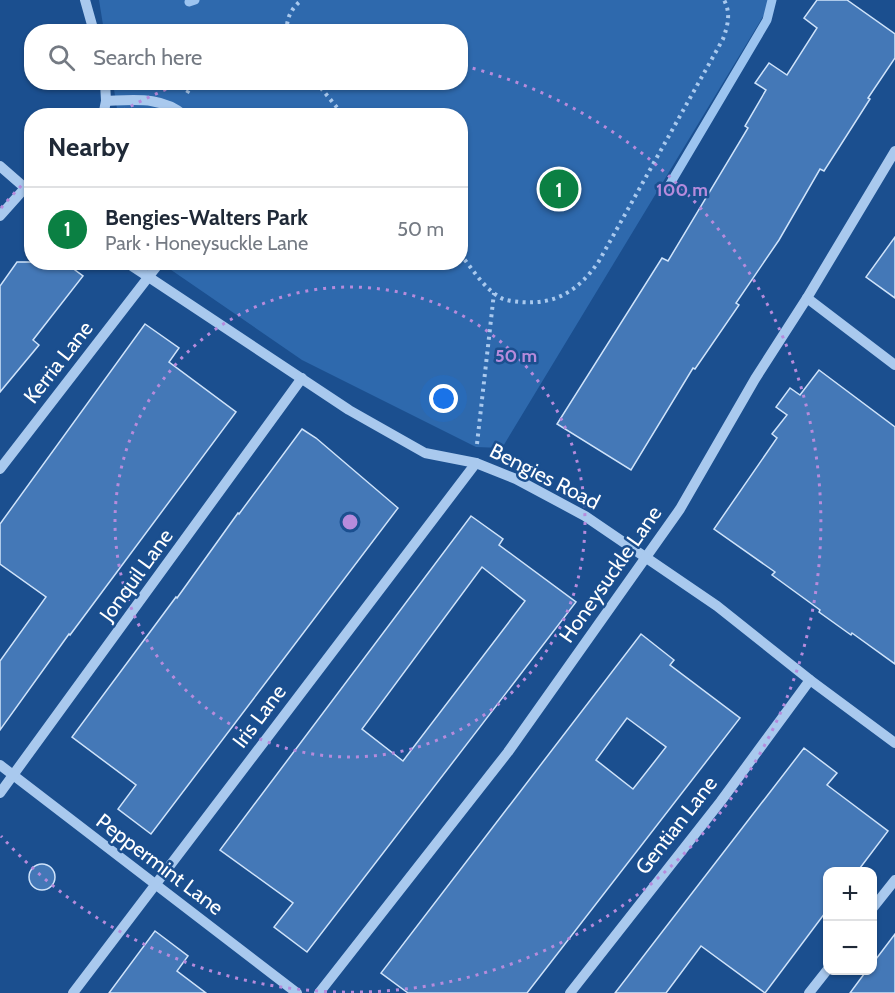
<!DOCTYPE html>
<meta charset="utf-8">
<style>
:root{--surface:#fff;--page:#f6f6f7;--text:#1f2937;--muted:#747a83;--line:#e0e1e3;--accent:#0b8043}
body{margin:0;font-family:Cabin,sans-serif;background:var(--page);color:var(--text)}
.controls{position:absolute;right:18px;bottom:18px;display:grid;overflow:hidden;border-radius:12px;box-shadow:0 2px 4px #0004}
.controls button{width:54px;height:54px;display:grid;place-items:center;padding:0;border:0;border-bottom:2px solid var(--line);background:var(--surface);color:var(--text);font:30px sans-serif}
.you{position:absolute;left:444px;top:399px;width:21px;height:21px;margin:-15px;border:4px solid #fff;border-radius:50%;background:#1a73e8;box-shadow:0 0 0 9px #1a73e833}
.badge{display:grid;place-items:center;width:39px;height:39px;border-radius:50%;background:var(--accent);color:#fff;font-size:20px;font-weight:700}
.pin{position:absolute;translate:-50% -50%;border:3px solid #fff;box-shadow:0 2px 6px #0006}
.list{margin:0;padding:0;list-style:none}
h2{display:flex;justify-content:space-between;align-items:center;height:78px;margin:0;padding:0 24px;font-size:26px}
h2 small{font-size:20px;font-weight:400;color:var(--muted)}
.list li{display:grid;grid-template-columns:39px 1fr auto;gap:18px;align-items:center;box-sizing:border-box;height:84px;padding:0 24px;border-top:2px solid var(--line)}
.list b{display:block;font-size:22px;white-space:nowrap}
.list p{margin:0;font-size:20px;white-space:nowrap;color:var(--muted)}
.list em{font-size:20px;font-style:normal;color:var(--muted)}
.icon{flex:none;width:33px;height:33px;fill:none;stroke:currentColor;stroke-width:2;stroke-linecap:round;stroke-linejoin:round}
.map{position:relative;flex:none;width:895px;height:993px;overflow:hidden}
.search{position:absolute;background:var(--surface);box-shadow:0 2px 4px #0004;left:24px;top:24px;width:444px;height:66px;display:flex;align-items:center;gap:15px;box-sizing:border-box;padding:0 21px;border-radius:24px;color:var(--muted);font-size:22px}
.panel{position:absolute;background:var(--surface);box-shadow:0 2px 4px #0004;left:24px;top:108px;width:444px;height:162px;border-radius:24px}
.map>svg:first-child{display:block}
</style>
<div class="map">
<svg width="895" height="993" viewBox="0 0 895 993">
<rect width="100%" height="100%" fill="#1b4f8f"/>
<path fill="#2e69ad" d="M99 0H773L502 448 476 447 302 360 161 263 460 262V116L118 115 113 83 460 82V32L104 31Z"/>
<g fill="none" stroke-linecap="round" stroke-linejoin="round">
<g stroke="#9cc4f0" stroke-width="9">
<path d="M189 2 195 0"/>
<path d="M667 189 767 20 772 0"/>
</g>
</g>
<g fill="#4478b7" stroke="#cfe3fa" stroke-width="1.5" fill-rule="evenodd">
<path d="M817 0H847L895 34V58L868 98 870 99 824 171 820 169 779 240 736 303 739 305 695 369 693 368 631 470 557 424 662 258 668 261 748 128 745 126 766 90 755 83 769 63 787 75 817 28 804 18Z"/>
<path d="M895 237V298L866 277Z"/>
<path d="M17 262H64L83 276 33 340 39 345 0 392V286Z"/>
<path d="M145 324 179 348 169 362 236 412 70 635 69 634 0 730V661L46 597 0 564V524Z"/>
<path d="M819 370 895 427V664L852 633 851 635 819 612 820 610 772 575 775 572 714 529 777 438 772 434 787 415 776 407 790 388 800 395Z"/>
<path d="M302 429 316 438 398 508 151 834 118 809 136 785 72 737 176 597 177 598 238 513 239 514Z"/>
<path d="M471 516 503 539 499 545 576 602 307 952 274 927 293 903 220 850ZM482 567 525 601 403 761 362 729Z"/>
<path d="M641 634 674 660 670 665 740 718 527 993H408L381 973ZM627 718 666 747 633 789 596 760Z"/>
<path d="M804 748 837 773 827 785 888 831 857 872H828V909L765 993 701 946 666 993H615Z"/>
<circle cx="42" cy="877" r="13"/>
<path d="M155 931 188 956 177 971 206 993H109Z"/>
<path d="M895 934V993H850L867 970H873V963Z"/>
</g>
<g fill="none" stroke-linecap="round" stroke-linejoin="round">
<g stroke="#a9c9ee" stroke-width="4" stroke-dasharray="3 4.5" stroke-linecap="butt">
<path d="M287 32C286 19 291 8 302 0"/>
<path d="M316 82 344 116"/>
<path d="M187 93 194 82"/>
<path d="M460 254C472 268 483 287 498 296 504 301 513 301 520 302 557 305 579 290 599 261L723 39C728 25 731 13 724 0"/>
<path d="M477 444 494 293"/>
</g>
<g stroke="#a9c9ee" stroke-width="10">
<path d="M85 0 94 32"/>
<path d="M106 101C134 100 163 96 185 116"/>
<path d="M103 116 106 101 105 82"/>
<path d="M0 166 32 194"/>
<path d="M0 216 25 188"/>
<path d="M126 262 349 410 425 453 476 463 516 479 585 516 717 606 810 680 895 743"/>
<path d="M807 298 895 365"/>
<path d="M0 469 160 262"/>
<path d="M0 765 297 993"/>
<path d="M0 793 302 378"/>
<path d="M872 909 895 880"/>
<path d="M73 993 476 463"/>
<path d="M319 993 508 752 680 509 755 379 807 298 895 151"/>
<path d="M570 993 721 801 810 680"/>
<path d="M809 993 828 969"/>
</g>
</g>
<g fill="none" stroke="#b68bdc" stroke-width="3" stroke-dasharray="3 6">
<circle cx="350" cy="522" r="235"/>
<path d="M1 208A470 470 0 0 1 29 178M115 115A470 470 0 0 1 182 83M464 66A470 470 0 1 1 1 836"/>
</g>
<g text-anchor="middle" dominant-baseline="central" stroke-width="5" stroke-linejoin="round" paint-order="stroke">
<g font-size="21" fill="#fff" stroke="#1b4f8f">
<text transform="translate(58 362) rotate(-52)">Kerria Lane</text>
<text transform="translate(545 476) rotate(27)">Bengies Road</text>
<text transform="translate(610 574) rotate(-55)">Honeysuckle Lane</text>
<text transform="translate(136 575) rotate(-54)">Jonquil Lane</text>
<text transform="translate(259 716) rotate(-53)">Iris Lane</text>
<text transform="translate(676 825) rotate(-52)">Gentian Lane</text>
<text transform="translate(160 864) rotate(37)">Peppermint Lane</text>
</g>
</g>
<circle cx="350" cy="522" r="9" fill="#b68bdc" stroke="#1b4f8f" stroke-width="3"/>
<g font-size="18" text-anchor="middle" font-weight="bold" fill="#b68bdc" stroke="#1b4f8f" stroke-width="5" stroke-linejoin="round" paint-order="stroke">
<text x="682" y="196">100 m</text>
<text x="516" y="362">50 m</text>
</g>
</svg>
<div class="controls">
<button>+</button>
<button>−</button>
</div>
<div class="you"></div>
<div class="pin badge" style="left:559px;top:189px">1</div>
<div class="search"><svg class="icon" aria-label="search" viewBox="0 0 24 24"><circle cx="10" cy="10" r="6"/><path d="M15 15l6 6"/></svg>Search here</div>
<section class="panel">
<h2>Nearby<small></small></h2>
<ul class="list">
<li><span class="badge">1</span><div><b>Bengies-Walters Park</b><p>Park · Honeysuckle Lane</p></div><em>50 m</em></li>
</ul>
</section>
</div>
